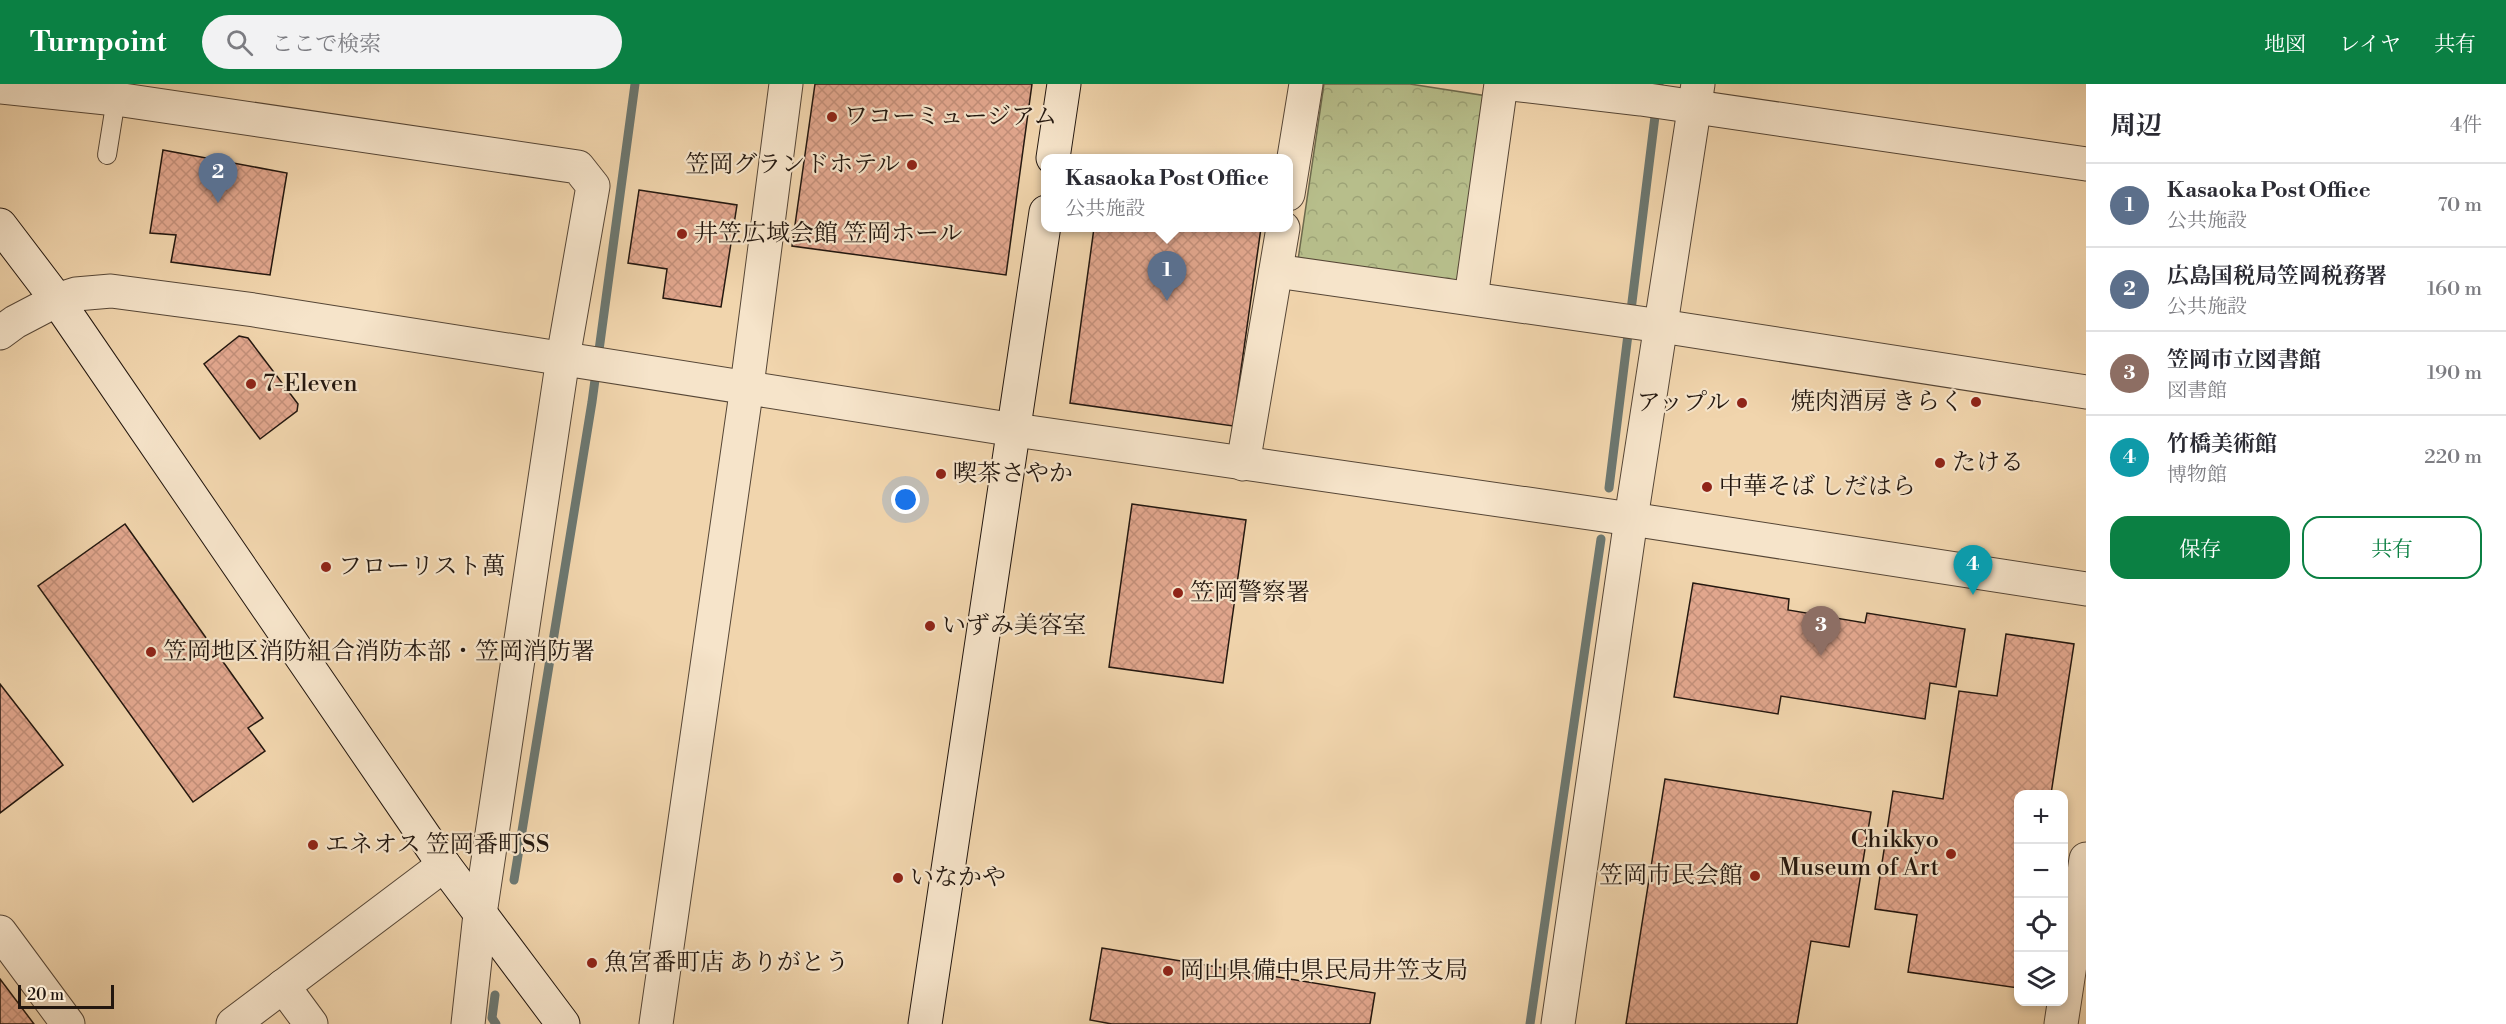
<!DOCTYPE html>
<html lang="ja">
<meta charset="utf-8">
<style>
:root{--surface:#fff;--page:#f2f2f3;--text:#2b2b33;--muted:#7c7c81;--line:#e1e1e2;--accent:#0b8043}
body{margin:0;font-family:"Libre Bodoni","Noto Serif JP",serif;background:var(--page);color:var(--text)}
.controls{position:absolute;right:18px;bottom:18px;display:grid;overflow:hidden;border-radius:12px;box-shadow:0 3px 9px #0003}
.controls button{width:54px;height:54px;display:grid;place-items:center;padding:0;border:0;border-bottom:2px solid var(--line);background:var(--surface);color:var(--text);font:30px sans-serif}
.scale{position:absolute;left:18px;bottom:15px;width:96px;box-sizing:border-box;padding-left:6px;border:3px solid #23170f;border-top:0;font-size:16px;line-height:21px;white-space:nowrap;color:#23170f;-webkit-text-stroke:4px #f6e4ca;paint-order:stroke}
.you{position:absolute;left:906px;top:416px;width:21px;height:21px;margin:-15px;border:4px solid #fff;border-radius:50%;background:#1a73e8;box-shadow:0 0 0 9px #1a73e833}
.badge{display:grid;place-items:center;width:39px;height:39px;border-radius:50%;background:var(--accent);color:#fff;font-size:20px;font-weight:700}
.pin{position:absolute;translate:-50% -50px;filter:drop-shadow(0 2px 3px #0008)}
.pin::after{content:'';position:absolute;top:32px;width:21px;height:18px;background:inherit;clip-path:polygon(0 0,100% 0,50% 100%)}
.popup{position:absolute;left:1041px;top:70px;width:252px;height:78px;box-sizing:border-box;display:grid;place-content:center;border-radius:12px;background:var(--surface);filter:drop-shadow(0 2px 4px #0005);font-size:20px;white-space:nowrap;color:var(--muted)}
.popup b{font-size:22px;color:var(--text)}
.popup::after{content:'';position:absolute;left:50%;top:100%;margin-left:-12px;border:12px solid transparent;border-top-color:var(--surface)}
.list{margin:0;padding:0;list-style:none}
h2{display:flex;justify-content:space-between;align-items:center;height:78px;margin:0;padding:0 24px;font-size:26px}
h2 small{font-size:20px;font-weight:400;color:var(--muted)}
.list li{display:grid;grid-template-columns:39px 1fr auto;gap:18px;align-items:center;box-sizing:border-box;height:84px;padding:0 24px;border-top:2px solid var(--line)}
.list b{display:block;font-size:22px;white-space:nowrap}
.list p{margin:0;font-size:20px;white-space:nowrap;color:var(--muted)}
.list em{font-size:20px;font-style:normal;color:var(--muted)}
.actions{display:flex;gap:12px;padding:18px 24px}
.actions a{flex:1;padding:14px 0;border:2px solid var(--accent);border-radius:18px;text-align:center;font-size:21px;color:var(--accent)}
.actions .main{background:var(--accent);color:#fff}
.icon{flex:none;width:33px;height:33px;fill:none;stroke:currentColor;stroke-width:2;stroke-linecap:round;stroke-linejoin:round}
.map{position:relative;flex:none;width:2086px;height:940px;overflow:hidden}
header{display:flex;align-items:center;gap:36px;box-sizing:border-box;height:84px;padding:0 30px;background:var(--accent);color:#fff}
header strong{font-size:28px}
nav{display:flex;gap:33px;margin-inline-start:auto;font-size:21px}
.search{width:420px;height:54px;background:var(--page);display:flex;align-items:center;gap:15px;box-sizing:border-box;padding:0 21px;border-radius:33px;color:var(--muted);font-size:22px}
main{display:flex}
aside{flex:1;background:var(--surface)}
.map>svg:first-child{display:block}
</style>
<header>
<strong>Turnpoint</strong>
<div class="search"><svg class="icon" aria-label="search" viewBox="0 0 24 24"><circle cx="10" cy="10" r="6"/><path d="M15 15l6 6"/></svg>ここで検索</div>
<nav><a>地図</a><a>レイヤ</a><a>共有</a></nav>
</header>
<main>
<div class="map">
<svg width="2086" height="940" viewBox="0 0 2086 940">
<defs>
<pattern id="park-crowns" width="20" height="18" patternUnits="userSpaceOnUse" patternTransform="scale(1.5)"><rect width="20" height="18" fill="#b7be8b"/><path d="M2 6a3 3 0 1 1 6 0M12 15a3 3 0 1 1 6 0" fill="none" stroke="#9da377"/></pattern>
<pattern id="building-cross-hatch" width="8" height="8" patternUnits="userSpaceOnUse" patternTransform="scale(1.5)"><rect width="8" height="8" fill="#e2a78e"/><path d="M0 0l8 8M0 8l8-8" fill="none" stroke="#c28f79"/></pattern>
</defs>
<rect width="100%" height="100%" fill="#f1d5ad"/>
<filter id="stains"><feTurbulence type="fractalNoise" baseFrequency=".00333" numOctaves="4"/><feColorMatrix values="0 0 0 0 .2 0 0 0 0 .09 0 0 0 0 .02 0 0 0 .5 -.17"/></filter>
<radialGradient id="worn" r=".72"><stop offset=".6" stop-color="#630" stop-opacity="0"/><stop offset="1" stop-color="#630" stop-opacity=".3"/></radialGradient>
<path fill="url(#park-crowns)" stroke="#6d6a4d" stroke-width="1.5" d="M1324 0H1410L1487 12 1462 198 1298 176Z"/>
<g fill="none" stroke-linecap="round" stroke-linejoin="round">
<g stroke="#6c7770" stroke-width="9">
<path d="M1609 404 1659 0"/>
<path d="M514 796 592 318 635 0"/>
<path d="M495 911 492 934 496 940"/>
<path d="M1530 940 1601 455"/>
</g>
</g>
<g fill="url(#building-cross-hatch)" stroke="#23170f" stroke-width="1.5">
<path d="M815 0H1032L1006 191 792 162Z"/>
<path d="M163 66 287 89 270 191 171 178 176 151 150 149Z"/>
<path d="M639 106 737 121 721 223 663 214 667 185 628 179Z"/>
<path d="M1094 144H1261L1233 342 1070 319Z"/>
<path d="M239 252 248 254 298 320 297 327 260 355 204 280Z"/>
<path d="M1132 420 1246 436 1223 599 1109 583Z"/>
<path d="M125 440 263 634 248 644 265 667 193 718 38 502Z"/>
<path d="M1693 499 1789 515 1788 526 1865 539 1867 529 1965 545 1956 603 1930 599 1925 635 1781 612 1778 630 1674 613Z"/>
<path d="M2006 550 2074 560 2051 710H2018V904L1908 888 1917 831 1875 825 1893 707 1943 715 1959 607 1997 612Z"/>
<path d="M0 600 63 681 0 729Z"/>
<path d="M1665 695 1871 728 1849 863 1811 857 1797 940H1626Z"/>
<path d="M1102 864 1375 909 1370 940H1112L1090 936Z"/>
<path d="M0 895 34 940H0Z"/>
</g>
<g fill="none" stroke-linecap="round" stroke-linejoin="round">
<defs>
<path id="lane" d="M107 71 116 15"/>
<g id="street">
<path d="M1512 0 1641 15 2086 80"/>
<path d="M0 3 116 15 578 83 593 102 563 274 480 830 468 940"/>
<path d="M1288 110 1306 0"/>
<path d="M1276 187 1661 242 2086 308"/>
<path d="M1471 214 1501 0"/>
<path d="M0 249 15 238 57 216 76 210 111 207 254 226 1015 346 1631 435 2086 505"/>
<path d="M1243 380 1283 144"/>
<path d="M0 848 68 940"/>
<path d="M283 902 311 940"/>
<path d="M233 940 444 781"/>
<path d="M656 940 747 302 786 0"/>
<path d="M1558 940 1631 435 1698 0"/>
<path d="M2061 940 2086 775"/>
</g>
<g id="secondary">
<path d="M1053 74 1064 0"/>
<path d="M0 141 57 216 444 781 563 940"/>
<path d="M925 940 1046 128"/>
</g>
</defs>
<use href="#lane" stroke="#564636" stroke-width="20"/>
<use href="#street" stroke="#564636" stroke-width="35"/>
<use href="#secondary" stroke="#23170f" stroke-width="35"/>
<use href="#lane" stroke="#f6e4ca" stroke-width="18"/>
<use href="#street" stroke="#f6e4ca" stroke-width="33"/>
<use href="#secondary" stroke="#f6e4ca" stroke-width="33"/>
</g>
<g fill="#8f2418" stroke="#f6e4ca" stroke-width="2">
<circle cx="832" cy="33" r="6"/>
<circle cx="912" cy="81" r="6"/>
<circle cx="682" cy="150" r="6"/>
<circle cx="251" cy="300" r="6"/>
<circle cx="1976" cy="318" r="6"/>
<circle cx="1742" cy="319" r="6"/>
<circle cx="1940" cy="379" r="6"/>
<circle cx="941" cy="390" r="6"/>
<circle cx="1707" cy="403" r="6"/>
<circle cx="326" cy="483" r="6"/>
<circle cx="1178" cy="509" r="6"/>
<circle cx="930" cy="542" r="6"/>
<circle cx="151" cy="568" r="6"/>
<circle cx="313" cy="761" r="6"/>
<circle cx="1951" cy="770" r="6"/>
<circle cx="1755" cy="792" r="6"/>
<circle cx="898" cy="794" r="6"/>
<circle cx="592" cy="879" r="6"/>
<circle cx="1168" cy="887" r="6"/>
</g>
<g text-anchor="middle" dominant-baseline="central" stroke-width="4.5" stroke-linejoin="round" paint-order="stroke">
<g font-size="24" fill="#23170f" stroke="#f6e4ca" text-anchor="start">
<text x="844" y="33">ワコーミュージアム</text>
<text x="900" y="81" text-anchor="end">笠岡グランドホテル</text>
<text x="694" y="150">井笠広域会館 笠岡ホール</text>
<text x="263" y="300">7-Eleven</text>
<text x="1964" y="318" text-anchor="end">焼肉酒房 きらく</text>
<text x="1730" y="319" text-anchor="end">アップル</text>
<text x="1952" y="379">たける</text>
<text x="953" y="390">喫茶さやか</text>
<text x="1719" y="403">中華そば しだはら</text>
<text x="338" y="483">フローリスト萬</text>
<text x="1190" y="509">笠岡警察署</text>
<text x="942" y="542">いずみ美容室</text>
<text x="163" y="568">笠岡地区消防組合消防本部・笠岡消防署</text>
<text x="1939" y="756" text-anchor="end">Chikkyo<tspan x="1939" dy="28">Museum of Art</tspan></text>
<text x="325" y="761">エネオス 笠岡番町SS</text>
<text x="1743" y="792" text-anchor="end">笠岡市民会館</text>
<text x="910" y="794">いなかや</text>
<text x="604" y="879">魚宮番町店 ありがとう</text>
<text x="1180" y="887">岡山県備中県民局井笠支局</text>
</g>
</g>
<rect width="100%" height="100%" filter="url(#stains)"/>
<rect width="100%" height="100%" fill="url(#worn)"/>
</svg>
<div class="controls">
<button>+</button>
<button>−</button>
<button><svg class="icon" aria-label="locate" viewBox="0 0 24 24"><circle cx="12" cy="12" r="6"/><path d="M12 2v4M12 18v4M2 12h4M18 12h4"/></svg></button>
<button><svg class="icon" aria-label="layers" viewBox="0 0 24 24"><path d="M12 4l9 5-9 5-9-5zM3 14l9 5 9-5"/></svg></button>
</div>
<div class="scale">20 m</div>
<div class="you"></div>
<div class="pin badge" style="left:1167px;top:217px;background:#5c6f8a">1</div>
<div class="popup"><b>Kasaoka Post Office</b>公共施設</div>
<div class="pin badge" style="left:218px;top:119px;background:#5c6f8a">2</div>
<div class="pin badge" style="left:1821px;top:572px;background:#8d6e63">3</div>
<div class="pin badge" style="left:1973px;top:511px;background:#0f9aa8">4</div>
</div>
<aside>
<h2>周辺<small>4件</small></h2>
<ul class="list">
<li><span class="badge" style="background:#5c6f8a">1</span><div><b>Kasaoka Post Office</b><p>公共施設</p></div><em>70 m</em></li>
<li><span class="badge" style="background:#5c6f8a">2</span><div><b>広島国税局笠岡税務署</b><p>公共施設</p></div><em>160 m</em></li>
<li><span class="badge" style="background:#8d6e63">3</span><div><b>笠岡市立図書館</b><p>図書館</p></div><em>190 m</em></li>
<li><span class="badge" style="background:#0f9aa8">4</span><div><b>竹橋美術館</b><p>博物館</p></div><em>220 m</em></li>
</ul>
<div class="actions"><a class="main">保存</a><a>共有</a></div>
</aside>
</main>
